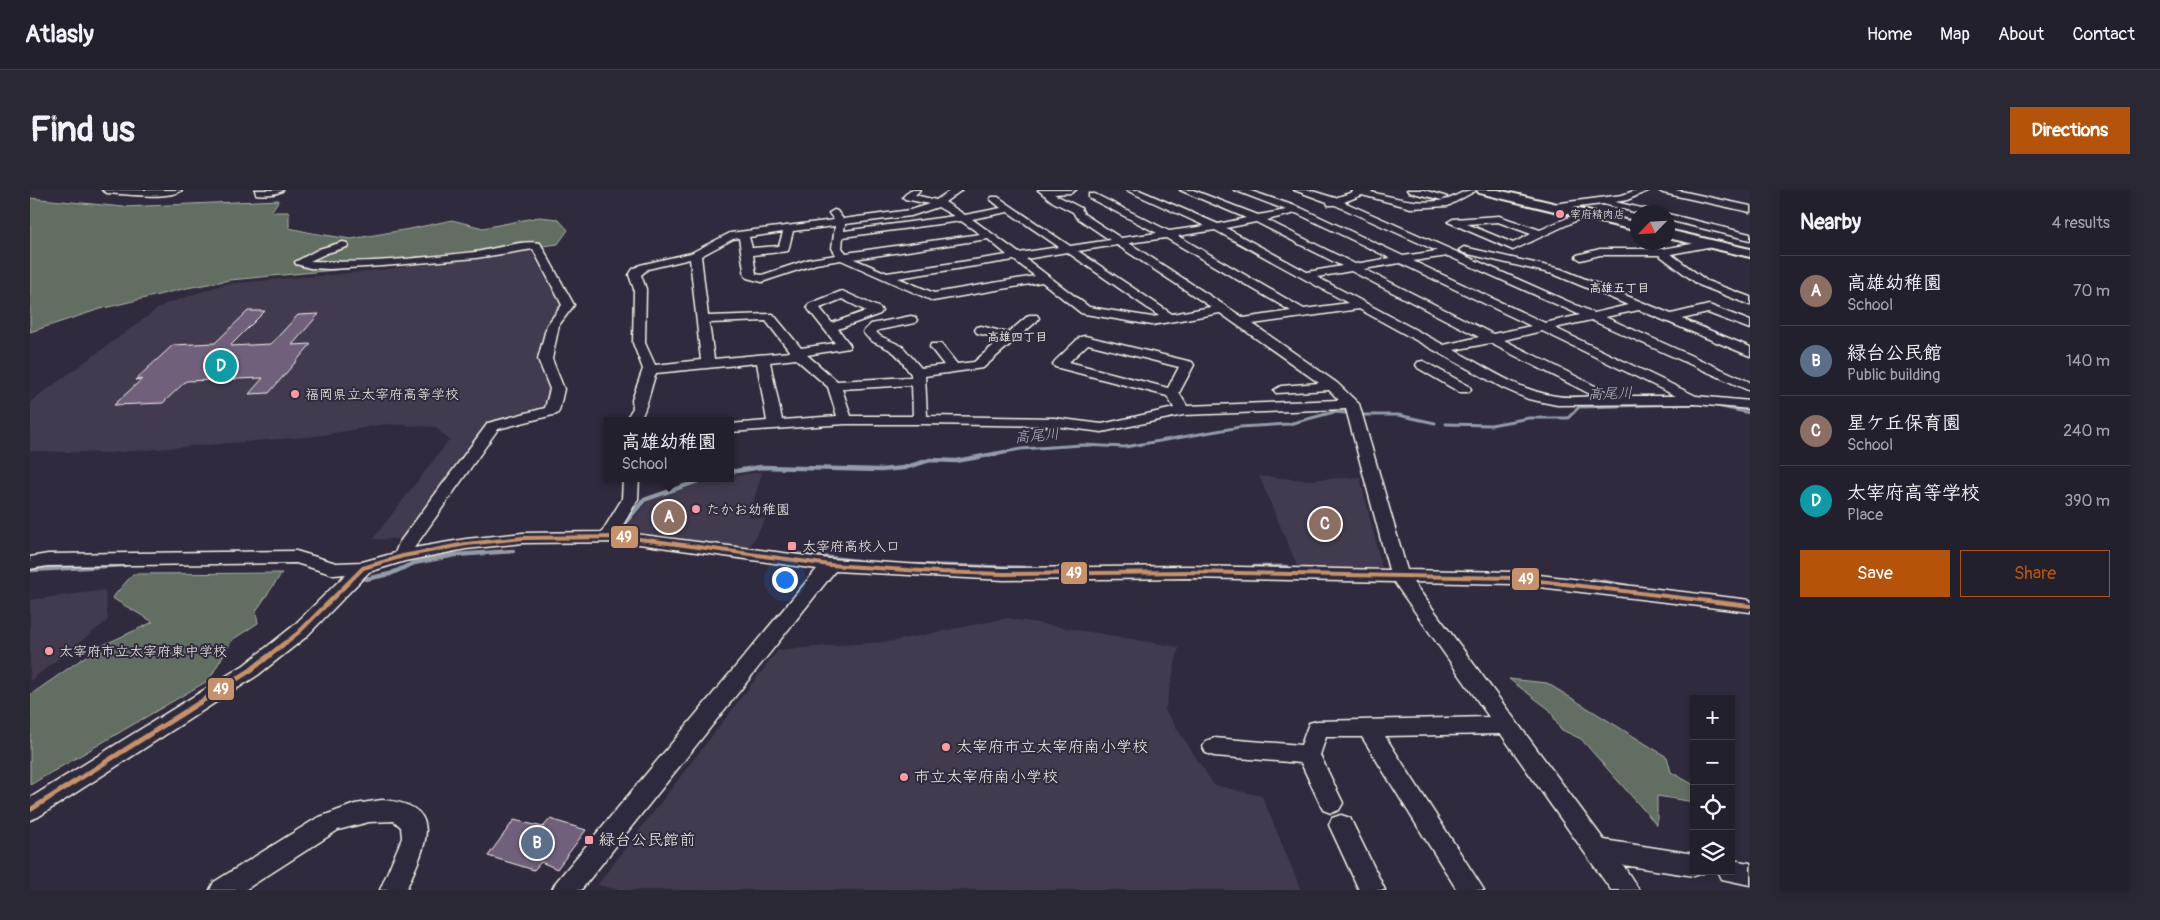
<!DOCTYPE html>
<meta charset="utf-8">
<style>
:root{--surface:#23202e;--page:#2b2836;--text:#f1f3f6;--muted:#a3a3aa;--line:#403e4a;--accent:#b45309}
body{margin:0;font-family:Pangolin,"Klee One",sans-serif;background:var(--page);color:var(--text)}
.controls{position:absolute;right:15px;bottom:15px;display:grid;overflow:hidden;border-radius:0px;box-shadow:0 2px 8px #0003}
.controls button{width:45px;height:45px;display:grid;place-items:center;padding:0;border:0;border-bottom:1px solid var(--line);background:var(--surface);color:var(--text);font:25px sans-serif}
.compass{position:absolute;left:1600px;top:15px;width:45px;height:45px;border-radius:50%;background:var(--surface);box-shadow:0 2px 8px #0003;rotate:245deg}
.you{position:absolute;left:754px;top:389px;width:18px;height:18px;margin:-12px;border:4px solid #fff;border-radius:50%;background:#1a73e8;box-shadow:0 0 0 8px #1a73e833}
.badge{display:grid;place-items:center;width:32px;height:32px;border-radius:50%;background:var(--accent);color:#fff;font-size:16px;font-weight:700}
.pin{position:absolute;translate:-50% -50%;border:2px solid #fff;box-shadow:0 1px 5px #0006}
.popup{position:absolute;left:574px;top:227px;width:130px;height:65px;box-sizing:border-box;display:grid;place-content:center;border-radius:0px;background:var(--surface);filter:drop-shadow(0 1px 4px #0005);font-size:16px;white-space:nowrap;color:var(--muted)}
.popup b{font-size:19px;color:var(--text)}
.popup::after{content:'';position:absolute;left:50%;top:100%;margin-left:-10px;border:10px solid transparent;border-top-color:var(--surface)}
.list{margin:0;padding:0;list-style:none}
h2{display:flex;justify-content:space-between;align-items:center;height:65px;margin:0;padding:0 20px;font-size:21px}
h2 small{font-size:16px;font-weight:400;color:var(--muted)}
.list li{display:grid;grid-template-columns:32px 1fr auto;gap:15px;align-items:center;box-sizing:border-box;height:70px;padding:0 20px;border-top:1px solid var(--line)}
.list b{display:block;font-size:19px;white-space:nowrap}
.list p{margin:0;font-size:16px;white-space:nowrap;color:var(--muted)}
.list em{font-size:16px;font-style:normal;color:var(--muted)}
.actions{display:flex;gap:10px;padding:15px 20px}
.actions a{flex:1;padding:11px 0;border:1px solid var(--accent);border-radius:0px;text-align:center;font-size:18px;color:var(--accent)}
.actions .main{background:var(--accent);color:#fff}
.icon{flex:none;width:28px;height:28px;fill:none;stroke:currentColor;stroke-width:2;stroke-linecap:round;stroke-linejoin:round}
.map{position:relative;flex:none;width:1720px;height:700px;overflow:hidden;border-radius:0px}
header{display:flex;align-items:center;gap:30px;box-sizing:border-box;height:70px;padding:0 25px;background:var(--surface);border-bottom:1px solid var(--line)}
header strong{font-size:24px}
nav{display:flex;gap:28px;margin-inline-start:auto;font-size:18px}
.intro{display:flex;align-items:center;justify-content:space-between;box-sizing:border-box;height:120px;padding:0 30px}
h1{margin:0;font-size:35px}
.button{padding:12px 22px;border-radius:0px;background:var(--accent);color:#fff;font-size:18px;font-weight:700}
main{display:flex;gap:30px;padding:0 30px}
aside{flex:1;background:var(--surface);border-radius:0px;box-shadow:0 2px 8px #0003}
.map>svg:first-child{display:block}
</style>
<header>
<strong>Atlasly</strong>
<nav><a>Home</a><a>Map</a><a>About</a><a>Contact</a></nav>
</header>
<div class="intro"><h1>Find us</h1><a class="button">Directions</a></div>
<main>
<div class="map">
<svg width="1720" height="700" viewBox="0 0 1720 700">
<rect width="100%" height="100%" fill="#2f2a3d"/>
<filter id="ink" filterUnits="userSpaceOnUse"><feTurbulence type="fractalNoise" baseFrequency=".02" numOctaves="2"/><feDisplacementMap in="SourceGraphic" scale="10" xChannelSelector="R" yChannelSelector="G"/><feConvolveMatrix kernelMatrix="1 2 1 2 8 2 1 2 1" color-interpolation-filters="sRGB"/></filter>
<g filter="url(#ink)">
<g fill="#423a50">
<path d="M501 61 531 116 518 131 508 170 522 197 518 219 457 234 373 349H343L419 250 405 237 356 234 287 246 78 263 0 261V212L133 115 194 94 333 82Z"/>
<path d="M732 282 719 327 736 329 718 359 594 340 618 311 686 288H700V286Z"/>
<path d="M1229 286 1274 290 1330 287 1352 378H1268Z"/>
<path d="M75 400 78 430 0 491V410Z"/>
<path d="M977 428 1149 457 1135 520 1184 595 1232 606 1271 700H591L567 695 748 460 864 451Z"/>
</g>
<g fill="#646e62" stroke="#acb0a5">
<path d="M0 8 94 17 249 10 241 22H259V38L282 43 321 49 385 38 422 30 453 38 509 27 528 29 538 40 528 54 400 71 200 90 157 98 70 119 0 142Z"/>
<path d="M252 383 226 421 228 433 202 450 179 490 0 595V505L69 457 123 432 82 408 103 384Z"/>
<path d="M1479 489 1517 493 1637 567 1641 582 1664 595V612L1627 606V635L1551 549 1530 539 1520 520Z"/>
</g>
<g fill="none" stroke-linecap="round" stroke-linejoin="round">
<g stroke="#939ca8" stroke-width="3">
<path d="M1682 215 1720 223"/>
<path d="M1334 225H1368L1405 233"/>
<path d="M1416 234 1461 235 1499 228H1538L1549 217 1659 214"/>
<path d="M969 263 991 259 1052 255 1095 257 1210 237 1259 234 1304 222 1316 223"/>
</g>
<g stroke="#939ca8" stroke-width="4.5">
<path d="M700 282 731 277 851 280 874 278 900 270 926 271 976 262"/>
<path d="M589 340 614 310 677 288"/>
<path d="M763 364 827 371"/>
<path d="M884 375 994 378"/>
<path d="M1223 377H1257"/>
<path d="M0 380 95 375"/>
<path d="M336 389 360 384 384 373 425 365 483 361"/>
<path d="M1562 390 1598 396"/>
</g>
</g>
<g fill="#6f617c" stroke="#f4f1e8">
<path d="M218 121H235L200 156 241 154 268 125 289 124 262 155 281 154 239 203 219 204 233 188 156 191 133 213 84 215 112 189 105 190 143 155 185 153Z"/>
<path d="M520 629 556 640 527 679 511 672 504 680 458 666 484 630 513 637Z"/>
</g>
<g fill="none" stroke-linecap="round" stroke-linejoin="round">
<defs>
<g id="minor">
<path d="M72 0H152C140 10 93 4 77 3Z"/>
<path d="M225 0H253C247 5 233 5 226 4Z"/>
<path d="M880 0H890L885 5 906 10 921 0H932L915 12 935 25 971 18 960 9 962 7H968L1040 56 1080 50 1046 27 1043 22 1023 12 1008 0H1046L1041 3 1024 4 1051 18 1054 24 1091 48 1127 43 1059 8V4H1065L1139 41 1175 36 1096 0H1109L1188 34 1216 28 1150 0H1163L1228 25 1256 20 1204 0H1218L1271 18 1373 66 1407 61 1305 15H1298L1297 12 1264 0H1279L1305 8 1323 2V0H1343L1341 2C1366 8 1388 15 1414 10 1427 8 1429 0 1447 0L1418 16 1381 18 1332 5 1314 12 1564 123 1598 115 1523 84 1434 63 1429 60 1434 57 1531 79 1641 124 1679 115 1720 131V139L1678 123 1652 129 1720 157V166L1609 120 1575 127 1720 192V201L1561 130 1525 138 1666 206 1720 211V219L1665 214 1527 215 1498 209 1473 198 1329 119 1223 134 1307 193 1329 214 1377 380 1483 382 1720 410V422L1483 394 1383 392 1574 650 1664 664V681H1674L1673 683 1664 686 1593 675 1609 700H1581L1471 544 1355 546 1454 700H1427L1332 547H1296L1290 565 1313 613 1309 620 1301 623 1293 620 1271 573 1184 566 1176 563 1173 557 1176 551 1184 548 1271 555 1279 533 1287 531 1459 527 1364 392 1159 388 974 390 805 381 551 700H522L526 692 787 379 595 352 493 353 436 359 375 371 339 382 276 447 228 485 8 627 0 630V608L214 475 262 437 316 384 304 385 266 373 18 376 0 379V367L18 364 266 361 306 373 332 372 365 363 369 353 458 233 515 218 520 199 508 169 517 135 532 115 503 59 446 68 353 76 299 79 280 78 266 74 265 72 289 59 313 52 317 53 318 55 317 57 297 63 280 71C335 74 391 68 445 62 463 60 493 49 510 53L544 115 529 135 522 169 534 199 529 221 527 224 468 239 384 358 436 349 493 343 572 342 592 309 593 288H609L608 309 589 342 800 369 907 376 974 378 1159 376 1359 380 1316 219 1153 225 1072 242 1024 236 890 234H815L700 242V234L737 231 727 173 626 183C620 199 618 217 609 231H595L603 218 602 210 613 179 603 153 604 99 599 85 603 79 610 75 661 63 700 43 804 30 799 23 804 20 807 21 813 29 880 20 899 14 875 9 873 7ZM908 17 924 26 814 41 815 34 881 26ZM978 22 1029 57 989 63 942 29ZM1266 23 1360 68 1325 74 1237 30ZM931 31 950 44 816 63 812 58 813 47ZM1226 32 1312 76 1277 82 1196 38ZM805 36 802 58 806 65 780 69 732 85 726 84 723 65 758 61 763 41ZM1185 40 1318 113 1274 119 1148 46ZM753 42 749 56 722 58 719 47ZM709 48 715 86 717 88 732 92 786 74 811 70 903 111 1012 92 1051 123 1055 124 1122 135 1190 123 1289 193 1251 196 1244 200 1246 203 1299 200 1309 210 1157 216 1149 203 1164 175 1162 172 1055 146 1050 147 1025 171 1023 174 1025 177 1137 206 1144 218 1072 234 1024 228 897 226 895 186 953 178 1007 131 1009 128 1007 125H999L978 143 951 136 947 137 945 140 947 143 971 149 944 172 927 174 911 154H901L900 157 914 175 891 178 872 156 850 146 846 142 849 140 885 133 887 130 885 127 881 126 841 134 833 142C842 155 851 153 863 162 870 167 875 177 881 184V187L807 191 777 165 819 158 820 155 808 139 850 124 852 121 850 118 812 101 779 114 777 117 779 120 805 153 771 158 743 124 678 126 671 66 703 49ZM1136 48 1261 121 1214 128 1099 53ZM958 49 977 65 857 83 824 69ZM1087 55 1181 117 1142 124 1048 61ZM1037 62 1129 126 1122 127 1059 117 996 69ZM1418 66 1550 125 1515 133 1383 71ZM660 69 671 170 625 175 615 153 616 99 611 85 618 79ZM984 70 1005 86 904 103 868 88ZM1370 73 1501 136 1463 144 1334 79ZM1321 81 1449 147 1414 155 1287 87ZM812 109 836 121 802 133 790 118ZM736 131 760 162 684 169 679 133ZM1512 141 1646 206H1585L1474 150ZM1460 153 1564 206C1552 207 1538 208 1526 206 1489 201 1456 177 1424 160ZM1058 154 1149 177 1138 198 1039 172ZM766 169 798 197 807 226 752 230 740 172ZM882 195 883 226H821L812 199Z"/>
<path d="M1377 0H1394L1417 7 1412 10 1379 2Z"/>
<path d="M1607 0H1620L1597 10 1585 12 1620 20 1622 22 1608 23 1573 14 1523 20 1518 17 1523 14 1592 5Z"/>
<path d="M1628 0H1646L1720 16V22L1633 3Z"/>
<path d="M1553 21 1558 24 1556 26 1483 60 1418 32 1423 29 1469 26 1510 40ZM1468 32 1501 44 1483 53 1437 34Z"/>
<path d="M1638 24 1720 44V50L1638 30Z"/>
<path d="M1679 51 1684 54 1683 56 1641 64 1677 91 1720 107V115L1669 95 1629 65H1570L1551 70 1546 67 1547 65 1570 59H1632Z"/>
<path d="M1393 171 1439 196 1441 199 1439 202H1429L1388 178 1386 175 1388 172Z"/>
<path d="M352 610C420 615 393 660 376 700H350L372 648 371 637 364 631 339 632 308 640 215 700H180L184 692 287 628 325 614Z"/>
<path d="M1311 625 1320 628 1355 700H1329L1299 635 1302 628Z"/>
<path d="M1701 670 1720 673V695L1692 689 1688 681H1701Z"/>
</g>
<g id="major">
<path d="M1447 0H1468L1608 33V41L1449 3Z"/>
<path d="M1638 40 1720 59V67L1638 48Z"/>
</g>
</defs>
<use href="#minor" stroke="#f4f1e8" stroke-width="3"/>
<use href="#major" stroke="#f4f1e8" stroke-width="4"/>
<use href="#minor" fill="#2f2a3d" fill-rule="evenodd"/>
<use href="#major" fill="#2f2a3d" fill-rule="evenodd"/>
<defs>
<path id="bus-1-far1" d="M254 454 269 442 333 378 373 366 436 354 493 348 595 347 800 375 907 382 974 384 1159 382 1483 388 1720 416"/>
<path id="bus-1" d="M0 620 221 480 255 453"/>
</defs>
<use href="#bus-1-far1" stroke="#2f2a3d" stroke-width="8"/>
<use href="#bus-1" stroke="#2f2a3d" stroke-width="9"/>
<use href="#bus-1-far1" stroke="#c7916a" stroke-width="4"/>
<use href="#bus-1" stroke="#c7916a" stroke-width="5"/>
</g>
</g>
<g fill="#ff9aa2" stroke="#2f2a3d" stroke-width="2">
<circle cx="1530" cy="24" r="5"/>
<circle cx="265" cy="204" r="5"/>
<circle cx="666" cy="319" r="5"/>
<rect x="757" y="351" width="10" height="10" rx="2.5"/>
<circle cx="19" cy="461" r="5"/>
<circle cx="916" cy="557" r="5"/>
<circle cx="874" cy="587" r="5"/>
<rect x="554" y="645" width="10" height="10" rx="2.5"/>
</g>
<g text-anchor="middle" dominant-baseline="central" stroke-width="4" stroke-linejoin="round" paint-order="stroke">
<g font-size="11" fill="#f4f1e8" stroke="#2f2a3d" text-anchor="start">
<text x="1540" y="24">宰府精肉店</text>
</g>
<g font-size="12" font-weight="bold" fill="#f4f1e8" stroke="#2f2a3d">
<text x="1589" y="98">高雄五丁目</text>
<text x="987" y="147">高雄四丁目</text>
</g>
<g font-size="14" fill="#f4f1e8" stroke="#2f2a3d" text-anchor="start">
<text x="275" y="204">福岡県立太宰府高等学校</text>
<text x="676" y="319">たかお幼稚園</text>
<text x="772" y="356">太宰府高校入口</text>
<text x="29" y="461">太宰府市立太宰府東中学校</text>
</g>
<g font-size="15" font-style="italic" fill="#b4b8bd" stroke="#2f2a3d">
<text transform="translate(1580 204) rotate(-2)">高尾川</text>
<text transform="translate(1007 246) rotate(-5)">高尾川</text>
</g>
<g font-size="16" fill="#f4f1e8" stroke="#2f2a3d" text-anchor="start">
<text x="926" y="557">太宰府市立太宰府南小学校</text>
<text x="884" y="587">市立太宰府南小学校</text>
<text x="569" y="650">緑台公民館前</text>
</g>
</g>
<g stroke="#2f2a3d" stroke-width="2">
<rect x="580" y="335" width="29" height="24" rx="5" fill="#c7916a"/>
<rect x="1030" y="371" width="28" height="24" rx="5" fill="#c7916a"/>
<rect x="1481" y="377" width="29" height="24" rx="5" fill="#c7916a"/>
<rect x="177" y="487" width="28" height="24" rx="5" fill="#c7916a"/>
</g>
<g font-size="14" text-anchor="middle" font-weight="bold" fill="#fff">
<text x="594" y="352">49</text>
<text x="1044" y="388">49</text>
<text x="1496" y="394">49</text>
<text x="191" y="504">49</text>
</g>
</svg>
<div class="controls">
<button>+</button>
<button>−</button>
<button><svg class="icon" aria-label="locate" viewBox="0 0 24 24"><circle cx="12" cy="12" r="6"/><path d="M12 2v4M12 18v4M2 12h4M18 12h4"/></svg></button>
<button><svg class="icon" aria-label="layers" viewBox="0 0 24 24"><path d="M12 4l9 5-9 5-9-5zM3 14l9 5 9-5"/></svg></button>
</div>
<svg class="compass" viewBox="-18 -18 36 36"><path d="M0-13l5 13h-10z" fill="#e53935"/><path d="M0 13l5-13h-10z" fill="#a3a3aa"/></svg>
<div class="you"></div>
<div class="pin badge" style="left:639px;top:327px;background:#8d6e63">A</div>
<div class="popup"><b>高雄幼稚園</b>School</div>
<div class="pin badge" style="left:507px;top:653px;background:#5c6f8a">B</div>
<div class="pin badge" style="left:1295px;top:334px;background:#8d6e63">C</div>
<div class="pin badge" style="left:191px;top:176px;background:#0f9aa8">D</div>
</div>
<aside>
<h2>Nearby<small>4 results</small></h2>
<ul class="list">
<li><span class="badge" style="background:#8d6e63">A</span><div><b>高雄幼稚園</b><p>School</p></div><em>70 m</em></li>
<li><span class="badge" style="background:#5c6f8a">B</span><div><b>緑台公民館</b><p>Public building</p></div><em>140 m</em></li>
<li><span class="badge" style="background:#8d6e63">C</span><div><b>星ケ丘保育園</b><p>School</p></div><em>240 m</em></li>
<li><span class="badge" style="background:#0f9aa8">D</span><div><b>太宰府高等学校</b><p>Place</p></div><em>390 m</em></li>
</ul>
<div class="actions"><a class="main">Save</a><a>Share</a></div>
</aside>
</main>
